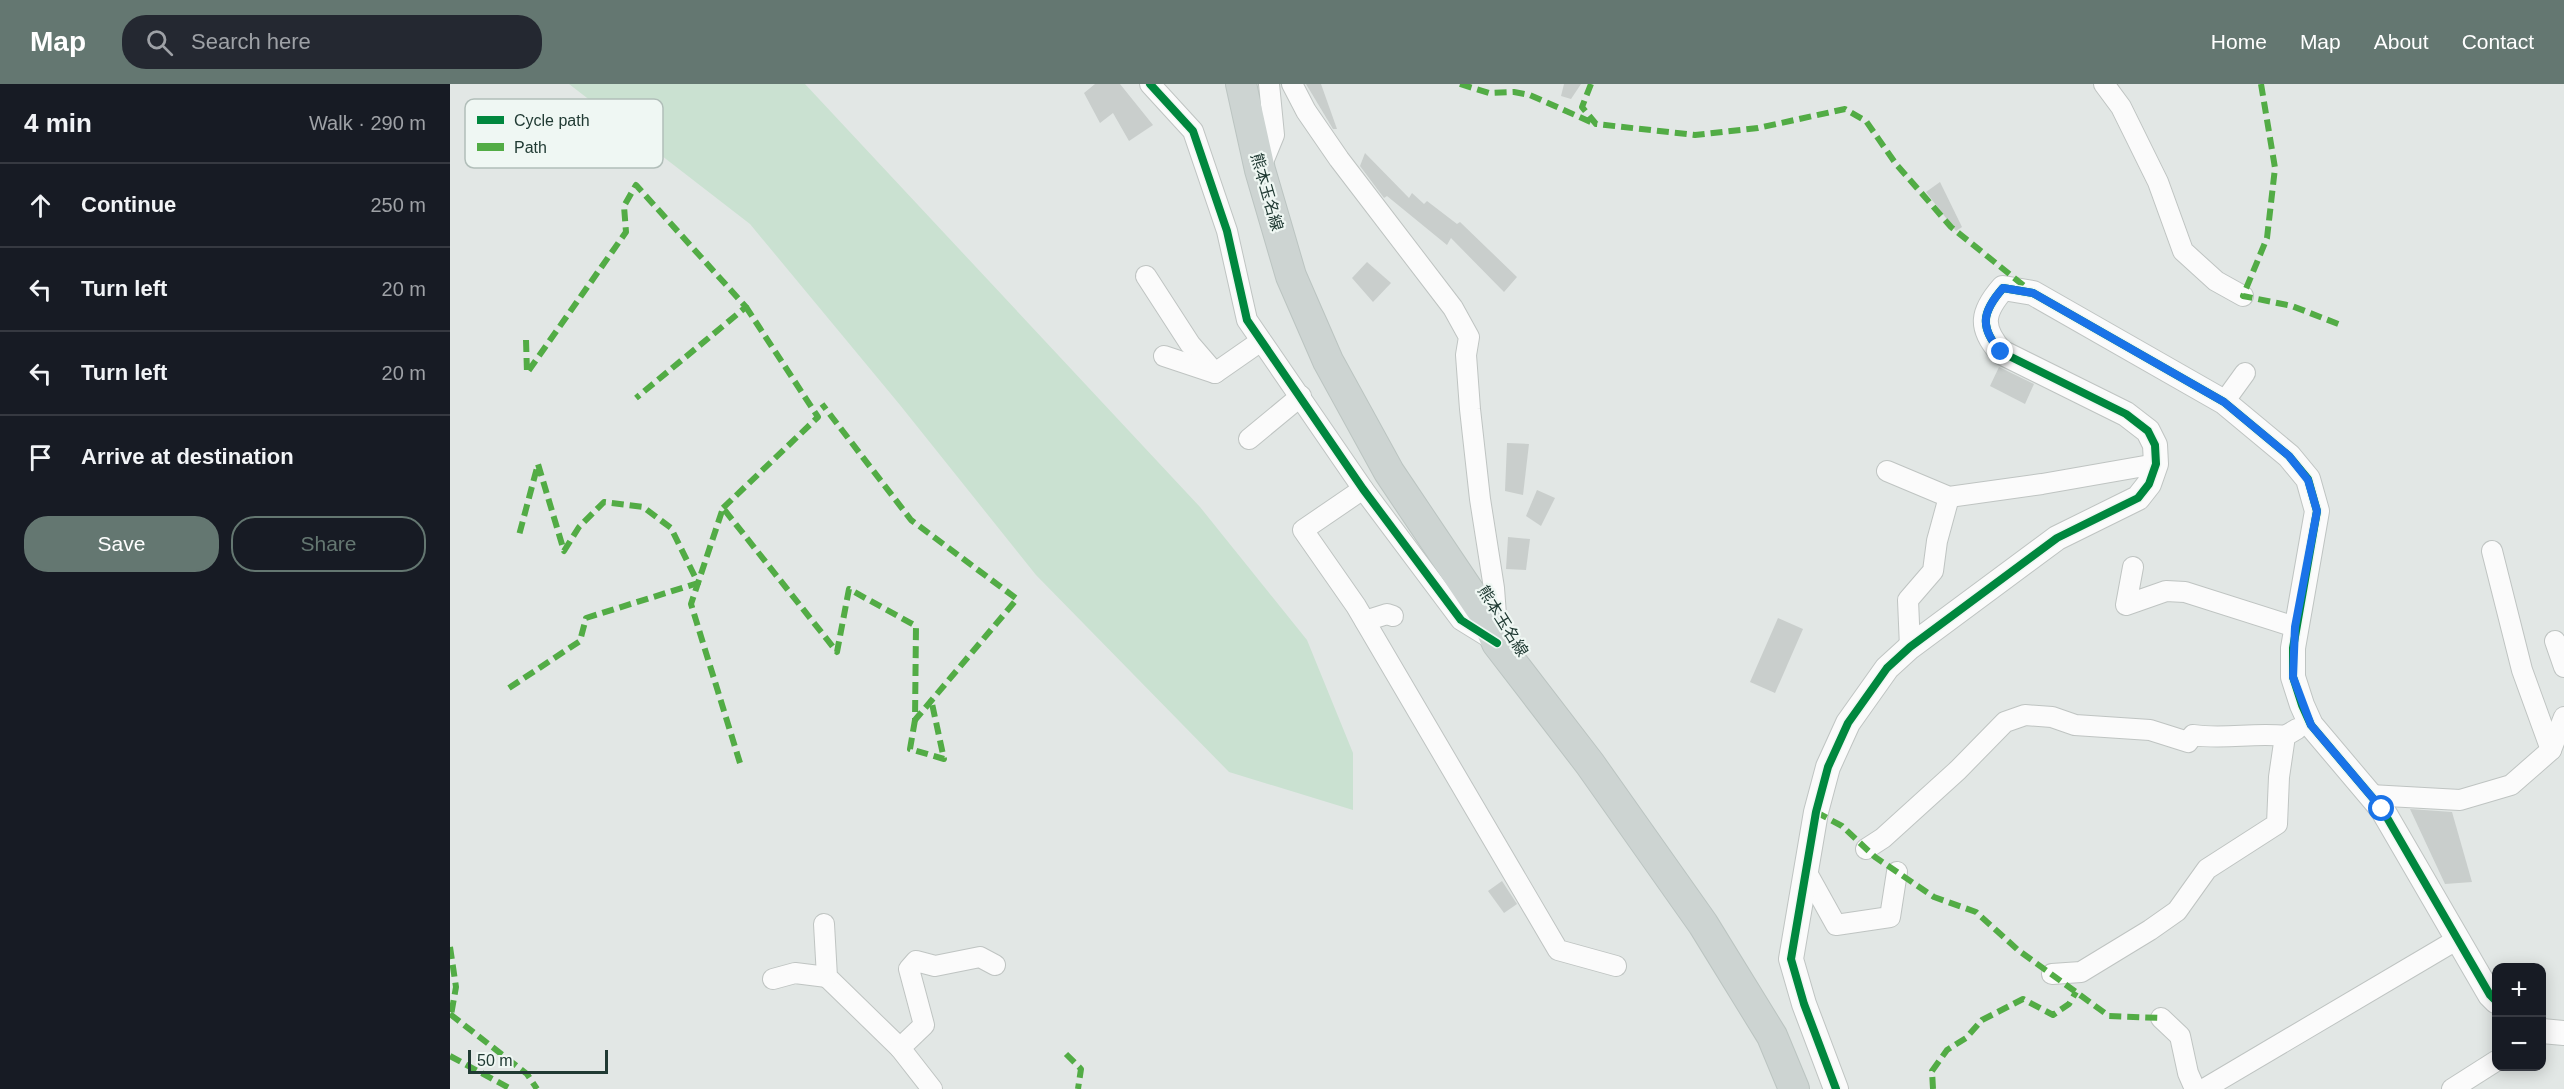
<!DOCTYPE html>
<meta charset="utf-8">
<style>
:root{--surface:#171b24;--page:#242831;--text:#f1f3f6;--muted:#9ea1a6;--line:#363941;--accent:#647771}
body{margin:0;font-family:Arial,"Noto Sans JP",sans-serif;background:var(--page);color:var(--text)}
.controls{position:absolute;right:18px;bottom:18px;display:grid;overflow:hidden;border-radius:12px;box-shadow:0 3px 15px #0003}
.controls button{width:54px;height:54px;display:grid;place-items:center;padding:0;border:0;border-bottom:2px solid var(--line);background:var(--surface);color:var(--text);font:30px sans-serif}
.scale{position:absolute;left:18px;bottom:15px;width:140px;box-sizing:border-box;padding-left:6px;border:3px solid #203a33;border-top:0;font-size:16px;line-height:21px;white-space:nowrap;color:#203a33;-webkit-text-stroke:4px #eff7f3;paint-order:stroke}
.stop{position:absolute;width:18px;height:18px;margin:-14px;border:4px solid #1a73e8;border-radius:50%;background:#fff}
.stop.end{background:#1a73e8;border-color:#fff;box-shadow:0 2px 6px #0008}
.list{margin:0;padding:0;list-style:none}
h2{display:flex;justify-content:space-between;align-items:center;height:78px;margin:0;padding:0 24px;font-size:26px}
h2 small{font-size:20px;font-weight:400;color:var(--muted)}
.list li{display:grid;grid-template-columns:39px 1fr auto;gap:18px;align-items:center;box-sizing:border-box;height:84px;padding:0 24px;border-top:2px solid var(--line)}
.list b{display:block;font-size:22px;white-space:nowrap}
.list em{font-size:20px;font-style:normal;color:var(--muted)}
.actions{display:flex;gap:12px;padding:18px 24px}
.actions a{flex:1;padding:14px 0;border:2px solid var(--accent);border-radius:24px;text-align:center;font-size:21px;color:var(--accent)}
.actions .main{background:var(--accent);color:#fff}
.icon{flex:none;width:33px;height:33px;fill:none;stroke:currentColor;stroke-width:2;stroke-linecap:round;stroke-linejoin:round}
.map{position:relative;flex:none;width:2114px;height:1005px;overflow:hidden}
header{display:flex;align-items:center;gap:36px;box-sizing:border-box;height:84px;padding:0 30px;background:var(--accent);color:#fff}
header strong{font-size:28px}
nav{display:flex;gap:33px;margin-inline-start:auto;font-size:21px}
.search{width:420px;height:54px;background:var(--page);display:flex;align-items:center;gap:15px;box-sizing:border-box;padding:0 21px;border-radius:24px;color:var(--muted);font-size:22px}
main{display:flex}
aside{flex:1;background:var(--surface)}
.map>svg:first-child{display:block}
</style>
<header>
<strong>Map</strong>
<div class="search"><svg class="icon" aria-label="search" viewBox="0 0 24 24"><circle cx="10" cy="10" r="6"/><path d="M15 15l6 6"/></svg>Search here</div>
<nav><a>Home</a><a>Map</a><a>About</a><a>Contact</a></nav>
</header>
<main>
<aside>
<h2>4 min<small>Walk · 290 m</small></h2>
<ul class="list">
<li><svg class="icon" aria-label="ahead" viewBox="0 0 24 24"><path d="M12 20V5M6 11l6-6 6 6"/></svg><div><b>Continue</b></div><em>250 m</em></li>
<li><svg class="icon" aria-label="left" viewBox="0 0 24 24"><path d="M17 20v-9H6M10 6l-5 5 5 5"/></svg><div><b>Turn left</b></div><em>20 m</em></li>
<li><svg class="icon" aria-label="left" viewBox="0 0 24 24"><path d="M17 20v-9H6M10 6l-5 5 5 5"/></svg><div><b>Turn left</b></div><em>20 m</em></li>
<li><svg class="icon" aria-label="arrive" viewBox="0 0 24 24"><path d="M6 21V4h12l-3 4 3 4H6"/></svg><div><b>Arrive at destination</b></div></li>
</ul>
<div class="actions"><a class="main">Save</a><a>Share</a></div>
</aside>
<div class="map">
<svg width="2114" height="1005" viewBox="0 0 2114 1005">
<rect width="100%" height="100%" fill="#e2e7e5"/>
<path fill="#cae1d1" d="M119 0H355L750 423 857 556 903 669V726L779 688 586 491 450 321 300 140Z"/>
<g fill="#c9cecc">
<path d="M645 0H670L703 41 679 57 663 29 650 39 634 9Z"/>
<path d="M856 0H871L887 45H883Z"/>
<path d="M1114 0H1131L1121 15 1111 12Z"/>
<path d="M915 69 959 114 962 109 974 120 977 117 1007 140 1010 138 1067 193 1054 208 1001 154 997 161 937 112 934 114 910 82Z"/>
<path d="M1490 98 1512 143 1506 147 1476 108Z"/>
<path d="M917 178 941 199 923 218 902 194Z"/>
<path d="M1549 283 1584 300 1575 320 1540 302Z"/>
<path d="M1057 359 1079 360 1073 411 1055 407Z"/>
<path d="M1087 406 1105 414 1091 442 1076 432Z"/>
<path d="M1058 453 1080 455 1076 486 1056 485Z"/>
<path d="M1328 534 1353 545 1325 609 1300 598Z"/>
<path d="M1960 725 2002 728 2022 798 1995 800Z"/>
<path d="M1052 797 1067 820 1054 829 1038 807Z"/>
</g>
<g fill="none" stroke-linecap="round" stroke-linejoin="round">
<defs>
<g id="minor">
<path d="M700 0 743 47 777 147 797 236 913 405 1011 536 1045 557"/>
<path d="M842 0 856 27 889 75 1003 224 1019 253 1016 271 1020 325 1030 415 1044 504 1047 544"/>
<path d="M1654 0 1671 23 1708 98 1733 167 1766 197 1793 212"/>
<path d="M810 85 824 51 819 0"/>
<path d="M696 192 740 260 765 289"/>
<path d="M714 272 765 289 811 257"/>
<path d="M1774 318 1795 289"/>
<path d="M799 355 851 312"/>
<path d="M1437 387 1499 413 1592 400 1706 380"/>
<path d="M913 405 853 446 906 522 1108 866 1166 882"/>
<path d="M2042 467 2072 586 2101 666"/>
<path d="M1683 483 1676 521 1716 507 1735 508 1845 543"/>
<path d="M915 537 937 530 943 532"/>
<path d="M2105 557 2114 583"/>
<path d="M1460 563 1458 516 1483 487 1487 457 1499 413"/>
<path d="M1920 711 2010 716 2061 701 2101 666 2114 633"/>
<path d="M1416 765 1433 754 1508 686 1555 638 1575 631 1602 633 1625 641 1700 646 1738 658 1743 651C1775 656 1804 648 1835 652"/>
<path d="M1356 787 1386 841 1440 833 1447 788"/>
<path d="M374 840 377 893 450 964"/>
<path d="M1602 890 1631 888 1700 846 1727 827 1757 785 1827 740 1829 693 1835 652 1847 645"/>
<path d="M323 895 345 889 377 893"/>
<path d="M1711 934 1730 952 1738 989 1745 1005"/>
<path d="M482 1005 450 964 474 941 459 885 466 877 485 882 530 873 545 881"/>
<path d="M1754 1005 2008 855"/>
<path d="M2002 1005 2046 977"/>
</g>
<g id="tertiary">
<path d="M2092 947 2114 949"/>
<path d="M1386 1005 1354 920 1341 875 1366 728 1378 683 1398 639 1437 584 1460 563 1607 454 1688 414 1699 400 1706 380 1705 361 1698 347 1676 330 1551 268C1529 243 1532 228 1553 204L1583 209 1774 318 1839 372 1858 395 1867 427 1843 564V593L1852 621 1861 641 1932 725 2040 911 2046 917"/>
</g>
<path id="primary" d="M791 0 810 86 841 192 878 277 939 388 1035 531 1047 559 1140 680 1253 840 1322 952 1344 1005"/>
</defs>
<use href="#minor" stroke="#bfc4c2" stroke-width="22"/>
<use href="#tertiary" stroke="#bfc4c2" stroke-width="26"/>
<use href="#primary" stroke="#bbc4c1" stroke-width="32"/>
<use href="#minor" stroke="#fbfbfb" stroke-width="20"/>
<use href="#tertiary" stroke="#fbfbfb" stroke-width="24"/>
<use href="#primary" stroke="#cdd4d2" stroke-width="30"/>
<g stroke="#52ac45" stroke-width="6" stroke-dasharray="12 6" stroke-linecap="butt">
<path d="M1010 0 1039 9 1064 8 1080 11 1143 39"/>
<path d="M1141 0 1132 23 1146 40 1245 51 1308 44 1395 25 1416 37 1446 80 1501 143 1578 205"/>
<path d="M1811 0 1825 84 1817 154 1793 212 1842 222 1891 241"/>
<path d="M76 256 77 289 176 148 174 122 186 101 296 223 186 314"/>
<path d="M273 424 368 333 296 223"/>
<path d="M59 604 130 557 136 534 248 499 221 444 193 423 154 418 129 443 114 467 88 380 68 455"/>
<path d="M465 636 460 665 494 675 481 615"/>
<path d="M290 679 241 520 273 424 387 568 399 505 466 542 465 636 567 515 461 436 372 320"/>
<path d="M1366 728 1392 742 1425 773 1484 813 1526 828 1568 866 1659 932 1711 934"/>
<path d="M0 863 6 903 1 931"/>
<path d="M0 930 77 990 87 1005"/>
<path d="M616 970 631 985 628 1005"/>
<path d="M0 972 61 1005"/>
<path d="M1483 1005 1482 987 1497 966 1516 954 1532 936 1573 915 1603 931 1619 920 1626 908"/>
</g>
<defs>
<g id="cycleway">
<path d="M700 0 743 47 777 147 797 236 913 405 1011 536 1047 559"/>
<path d="M1386 1005 1354 920 1341 875 1366 728 1378 683 1398 639 1437 584 1460 563 1607 454 1688 414 1699 400 1706 380 1705 361 1698 347 1676 330 1551 268C1529 243 1532 228 1553 204L1583 209 1774 318 1839 372 1858 395 1867 427 1843 564V593L1852 621 1861 641 1932 725 2040 911 2046 917"/>
</g>
</defs>
<use href="#cycleway" stroke="#eff7f3" stroke-width="11"/>
<use href="#cycleway" stroke="#00873e" stroke-width="8"/>
</g>
<g fill="none" stroke-linecap="round" stroke-linejoin="round">
<path stroke="#1a73e8" stroke-width="8" d="M1551 268C1529 243 1532 228 1553 204L1583 209 1774 318 1839 372 1858 396 1867 427 1845 543 1843 593 1861 641 1932 725"/>
</g>
<g text-anchor="middle" dominant-baseline="central" stroke-width="4.5" stroke-linejoin="round" paint-order="stroke">
<g font-size="16" fill="#203a33" stroke="#eff7f3">
<text transform="translate(817 108) rotate(74)">熊本玉名線</text>
<text transform="translate(1053 537) rotate(58)">熊本玉名線</text>
</g>
</g>
<rect x="15" y="15" width="198" height="69" rx="9" fill="#eff7f3" stroke="#b1beb9" stroke-width="1.5"/>
<rect x="27" y="32" width="27" height="8" fill="#00873e"/>
<rect x="27" y="59" width="27" height="8" fill="#52ac45"/>
<g font-size="16" fill="#203a33">
<text x="64" y="42">Cycle path</text>
<text x="64" y="69">Path</text>
</g>
</svg>
<div class="controls">
<button>+</button>
<button>−</button>
</div>
<div class="scale">50 m</div>
<div class="stop" style="left:1932px;top:725px"></div>
<div class="stop end" style="left:1551px;top:268px"></div>
</div>
</main>
